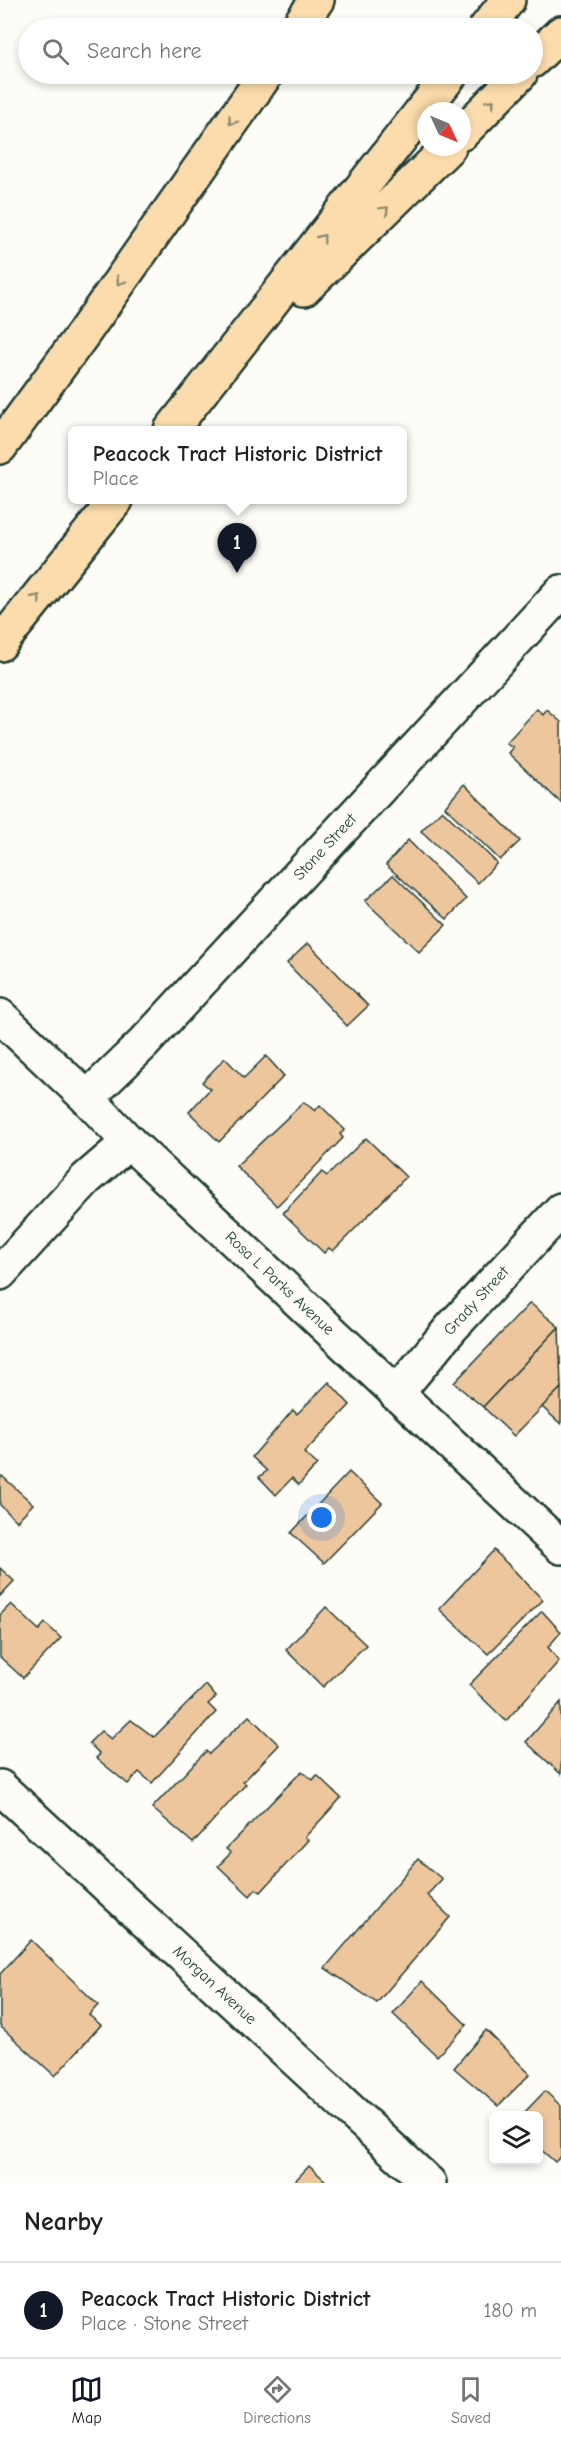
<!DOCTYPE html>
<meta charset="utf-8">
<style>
:root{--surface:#fff;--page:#f6f6f6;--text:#202124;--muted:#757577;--line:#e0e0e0;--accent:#111827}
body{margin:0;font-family:"Comic Neue",sans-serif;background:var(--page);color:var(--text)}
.controls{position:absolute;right:18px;bottom:18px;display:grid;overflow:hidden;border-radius:9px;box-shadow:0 3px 9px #0003}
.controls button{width:54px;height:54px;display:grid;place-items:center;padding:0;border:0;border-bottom:2px solid var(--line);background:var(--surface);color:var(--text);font:30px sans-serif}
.compass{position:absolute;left:417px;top:102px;width:54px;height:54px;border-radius:50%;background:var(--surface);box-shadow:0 3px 9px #0003;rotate:134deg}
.you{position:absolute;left:322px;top:1518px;width:21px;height:21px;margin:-15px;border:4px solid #fff;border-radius:50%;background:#1a73e8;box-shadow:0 0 0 9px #1a73e833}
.badge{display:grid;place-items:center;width:39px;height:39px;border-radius:50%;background:var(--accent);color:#fff;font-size:20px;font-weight:700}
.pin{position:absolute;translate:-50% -50px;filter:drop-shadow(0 2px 3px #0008)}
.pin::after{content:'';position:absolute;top:32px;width:21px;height:18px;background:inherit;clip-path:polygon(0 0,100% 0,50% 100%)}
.popup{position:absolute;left:68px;top:426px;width:339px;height:78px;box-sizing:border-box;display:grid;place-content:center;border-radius:9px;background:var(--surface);filter:drop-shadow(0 2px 4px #0005);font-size:20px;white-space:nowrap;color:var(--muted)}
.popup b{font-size:22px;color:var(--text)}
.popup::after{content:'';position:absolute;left:50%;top:100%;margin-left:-12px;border:12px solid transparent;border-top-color:var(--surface)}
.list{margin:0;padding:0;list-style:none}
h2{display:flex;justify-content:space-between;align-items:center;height:78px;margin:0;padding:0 24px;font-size:26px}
h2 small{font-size:20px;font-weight:400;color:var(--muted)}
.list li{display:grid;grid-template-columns:39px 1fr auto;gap:18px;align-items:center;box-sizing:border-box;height:96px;padding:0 24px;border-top:2px solid var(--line)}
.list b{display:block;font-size:22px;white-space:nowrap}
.list p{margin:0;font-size:20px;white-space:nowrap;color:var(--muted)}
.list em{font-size:20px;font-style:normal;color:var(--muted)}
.icon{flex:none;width:33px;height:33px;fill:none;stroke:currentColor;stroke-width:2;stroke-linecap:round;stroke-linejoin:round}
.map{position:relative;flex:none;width:561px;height:2183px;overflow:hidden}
.search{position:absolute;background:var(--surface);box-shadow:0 3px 9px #0003;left:18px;right:18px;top:18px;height:66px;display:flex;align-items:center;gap:15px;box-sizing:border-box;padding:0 21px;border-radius:33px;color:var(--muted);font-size:22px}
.sheet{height:174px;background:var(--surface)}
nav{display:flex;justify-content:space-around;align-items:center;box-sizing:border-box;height:84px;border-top:2px solid var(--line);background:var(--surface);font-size:16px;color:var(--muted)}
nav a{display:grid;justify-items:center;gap:3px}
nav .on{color:var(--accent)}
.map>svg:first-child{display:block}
</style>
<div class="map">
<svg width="561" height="2183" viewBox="0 0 561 2183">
<rect width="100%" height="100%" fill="#fdfcf7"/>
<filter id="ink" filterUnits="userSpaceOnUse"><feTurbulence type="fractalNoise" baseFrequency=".0167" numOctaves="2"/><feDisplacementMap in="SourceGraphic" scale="12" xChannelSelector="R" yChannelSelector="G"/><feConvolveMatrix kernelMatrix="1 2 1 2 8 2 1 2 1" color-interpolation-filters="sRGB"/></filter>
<g filter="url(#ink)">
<g fill="#eec69e" stroke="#1f3d34" stroke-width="1.5">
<path d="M537 709 543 715 547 710 561 722V803L508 753 513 747 506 743Z"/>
<path d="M464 784 520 841 500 860 445 807Z"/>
<path d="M442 810 497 863 478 883 421 831Z"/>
<path d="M408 840 466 899 447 919 386 865Z"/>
<path d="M393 875 446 925 419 952 365 901Z"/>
<path d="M308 943 368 1006 347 1026 287 963Z"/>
<path d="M266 1056 284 1076 219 1142 189 1112 210 1089 202 1082 225 1058 244 1078Z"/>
<path d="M304 1102 315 1111 320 1105 345 1130 340 1134 343 1138 277 1206 236 1166Z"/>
<path d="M366 1138 406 1177 333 1251 329 1248 324 1253 283 1213 322 1172 327 1176Z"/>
<path d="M530 1303 559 1327 483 1407 454 1383Z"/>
<path d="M559 1327 561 1388 514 1436 483 1407Z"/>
<path d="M329 1382 350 1405 304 1453 317 1464 299 1485 292 1478 276 1495 259 1477 267 1471 252 1457 293 1410 297 1414Z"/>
<path d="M561 1388V1424L542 1407Z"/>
<path d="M349 1472 382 1503 324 1563 291 1533Z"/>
<path d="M2 1476 33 1504 17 1521 0 1505V1479Z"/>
<path d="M494 1550 543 1600 488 1654 439 1609Z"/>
<path d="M0 1568 14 1581 0 1596Z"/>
<path d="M11 1604 39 1630 45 1623 61 1638 23 1678 0 1657V1615Z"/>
<path d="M326 1607 366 1645 323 1687 286 1650Z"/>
<path d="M542 1611 561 1632 548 1647 559 1661 506 1721 469 1685Z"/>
<path d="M206 1685 216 1697 208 1704 216 1712 152 1783 139 1772 128 1784 96 1758 100 1754 89 1743 101 1731 111 1739 131 1720 154 1737Z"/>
<path d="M561 1702V1774L526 1742Z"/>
<path d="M249 1716 279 1745 243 1782 246 1784 193 1843 152 1808 206 1751 209 1754Z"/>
<path d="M302 1771 313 1780 317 1775 341 1798 305 1837 308 1840 261 1892 256 1889 250 1896 218 1866 231 1853 226 1849Z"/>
<path d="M418 1859 442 1879 427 1895 450 1917 377 2003 325 1968Z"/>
<path d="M31 1940 98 2005 89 2015 101 2025 55 2076 0 2026V1974Z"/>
<path d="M422 1981 467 2025 437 2056 393 2014Z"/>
<path d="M486 2030 530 2074 498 2106 454 2068Z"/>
<path d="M545 2091 561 2106V2156L555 2162 538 2147V2116H521Z"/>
<path d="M309 2166 328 2183H293Z"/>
</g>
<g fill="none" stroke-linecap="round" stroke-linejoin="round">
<defs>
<g id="minor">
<path id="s1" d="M87 1098 143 1044 561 592"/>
<path d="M0 1273 86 1179 129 1142"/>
<path id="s2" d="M396 1394 452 1327 561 1210"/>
<path id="s3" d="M0 1787 429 2183"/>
</g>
<g id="tertiary">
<path id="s4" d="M0 1016 87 1098 129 1142 561 1547"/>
</g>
<g id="motorway">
<path d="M297 28 317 0"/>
<path d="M486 28 508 0"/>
<path d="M532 61 561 33"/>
<path d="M462 133 520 74"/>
<path d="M304 289 449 147"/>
<path d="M171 430 451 74"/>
<path d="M0 447 83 334 266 74"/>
<path d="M0 644 116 500"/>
</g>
</defs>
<use href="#minor" stroke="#1f3d34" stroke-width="38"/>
<use href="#tertiary" stroke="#1f3d34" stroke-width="38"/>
<use href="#motorway" stroke="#1f3d34" stroke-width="38"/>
<use href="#minor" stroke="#fdfcf7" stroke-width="33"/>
<use href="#tertiary" stroke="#fdfcf7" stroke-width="33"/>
<use href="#motorway" stroke="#fcdcac" stroke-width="33"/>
</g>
<defs><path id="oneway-chevron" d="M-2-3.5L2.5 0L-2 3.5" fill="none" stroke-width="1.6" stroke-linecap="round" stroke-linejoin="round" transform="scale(1.5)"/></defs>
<g stroke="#8e8c70">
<use href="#oneway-chevron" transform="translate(491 103) rotate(-46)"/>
<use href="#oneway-chevron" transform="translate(232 121) rotate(125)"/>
<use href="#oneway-chevron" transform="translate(385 210) rotate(-45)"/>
<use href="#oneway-chevron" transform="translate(322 238) rotate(-52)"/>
<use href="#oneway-chevron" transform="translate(120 281) rotate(125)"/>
<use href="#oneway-chevron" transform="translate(37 598) rotate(-51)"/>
</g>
</g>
<g text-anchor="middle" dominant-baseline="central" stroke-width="4.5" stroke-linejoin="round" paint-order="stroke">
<g font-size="16" fill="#1f3d34" stroke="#fdfcf7">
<text stroke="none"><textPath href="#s1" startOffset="346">Stone Street</textPath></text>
<text stroke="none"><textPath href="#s4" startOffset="387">Rosa L Parks Avenue</textPath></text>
<text stroke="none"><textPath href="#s2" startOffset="123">Grady Street</textPath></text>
<text stroke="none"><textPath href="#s3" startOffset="292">Morgan Avenue</textPath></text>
</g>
</g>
</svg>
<div class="controls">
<button><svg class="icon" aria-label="layers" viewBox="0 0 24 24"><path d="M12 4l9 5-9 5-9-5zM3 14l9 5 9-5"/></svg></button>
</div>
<svg class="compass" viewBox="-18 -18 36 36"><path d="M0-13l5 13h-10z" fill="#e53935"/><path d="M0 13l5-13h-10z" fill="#757577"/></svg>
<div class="you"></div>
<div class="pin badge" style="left:237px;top:573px">1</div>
<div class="popup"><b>Peacock Tract Historic District</b>Place</div>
<div class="search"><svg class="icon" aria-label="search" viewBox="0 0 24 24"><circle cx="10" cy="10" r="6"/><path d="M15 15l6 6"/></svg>Search here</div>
</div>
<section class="sheet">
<h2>Nearby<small></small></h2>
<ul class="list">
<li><span class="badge">1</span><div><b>Peacock Tract Historic District</b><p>Place · Stone Street</p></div><em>180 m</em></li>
</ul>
</section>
<nav>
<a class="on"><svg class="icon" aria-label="map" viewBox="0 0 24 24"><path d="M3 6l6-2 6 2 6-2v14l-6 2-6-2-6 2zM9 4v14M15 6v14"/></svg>Map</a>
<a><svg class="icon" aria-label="directions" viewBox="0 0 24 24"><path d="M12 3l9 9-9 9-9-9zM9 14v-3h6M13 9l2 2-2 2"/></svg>Directions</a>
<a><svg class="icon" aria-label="saved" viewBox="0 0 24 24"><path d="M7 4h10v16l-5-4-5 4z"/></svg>Saved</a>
</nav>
